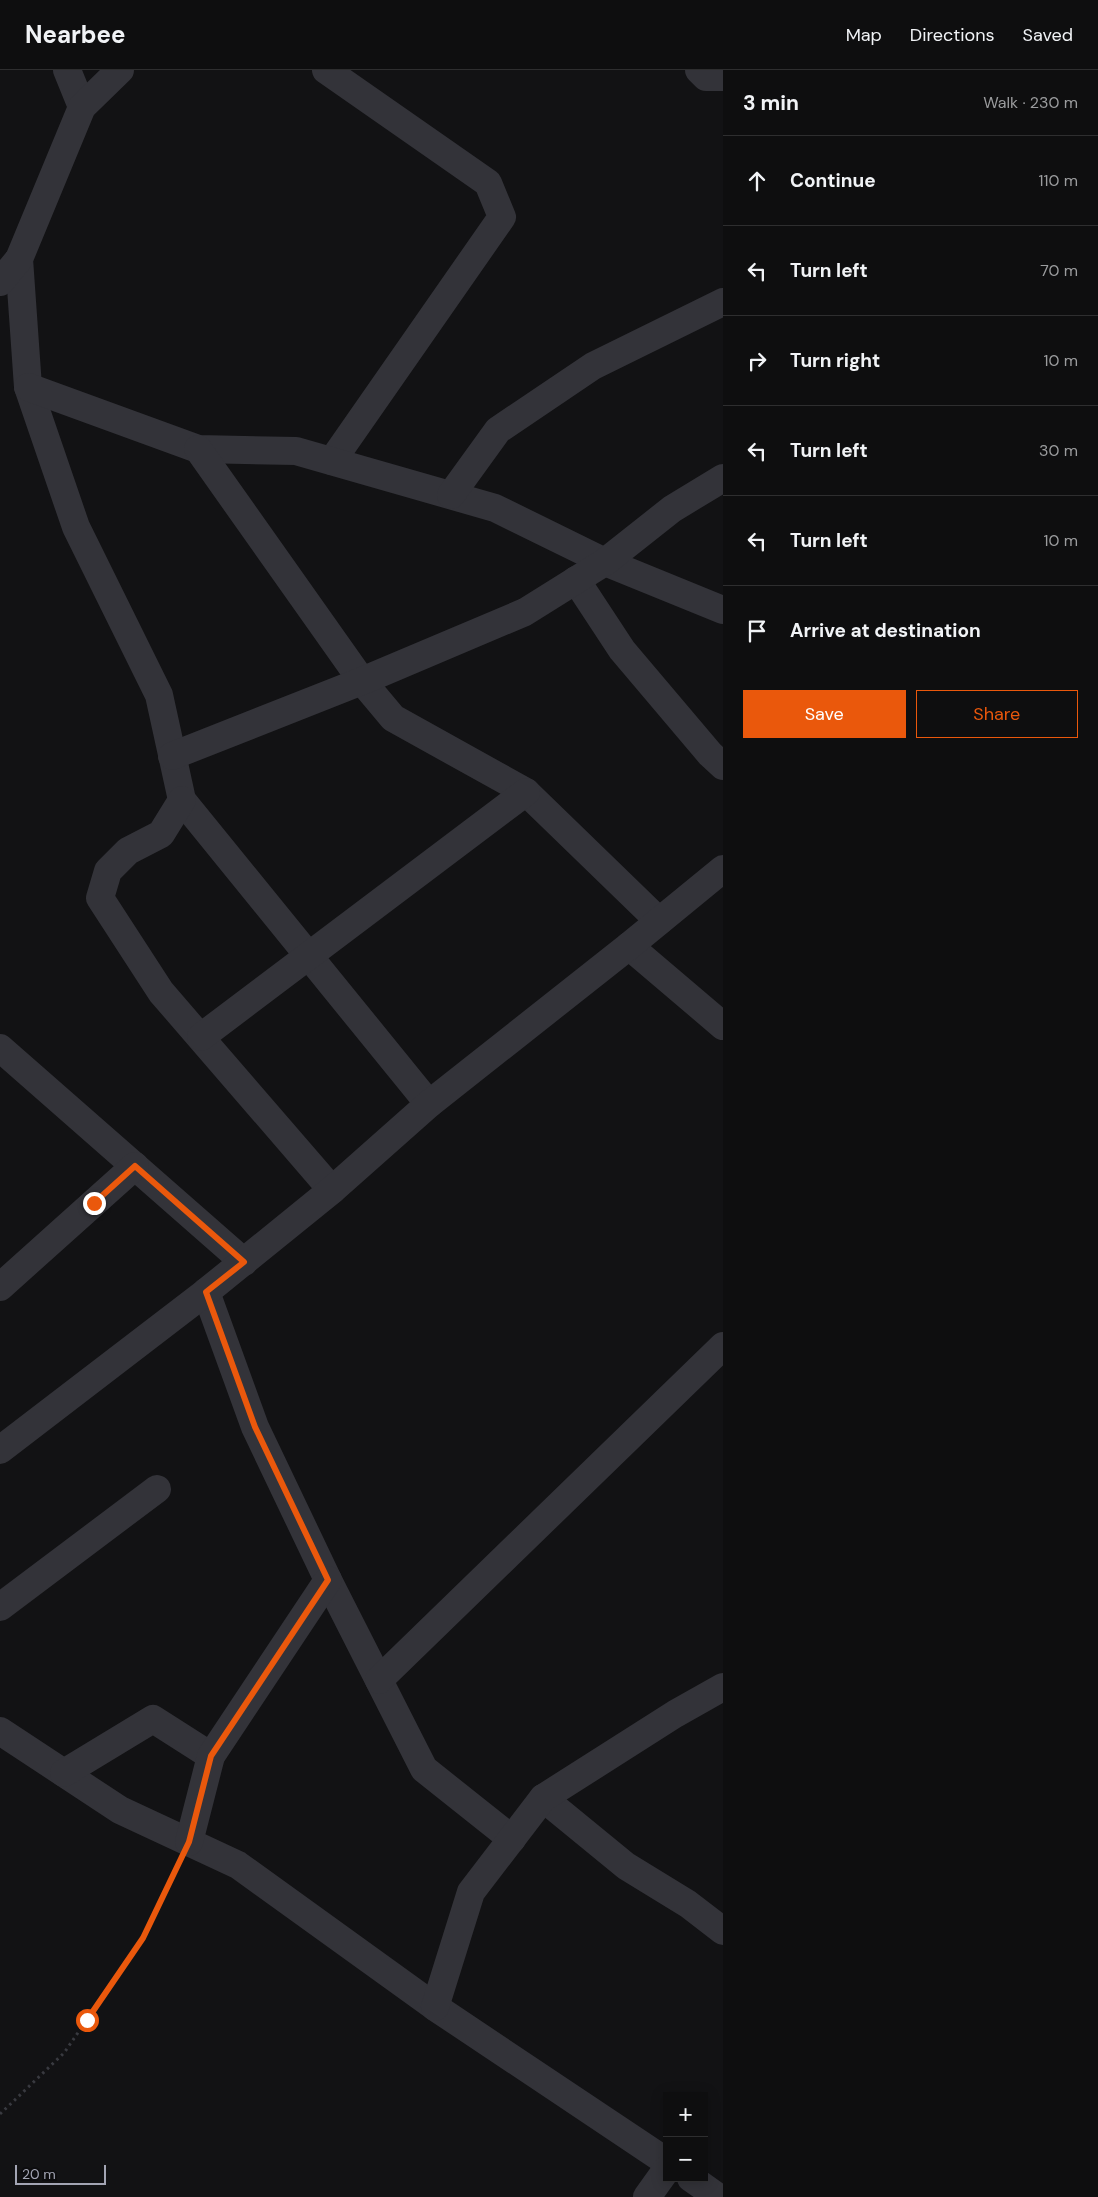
<!DOCTYPE html>
<meta charset="utf-8">
<style>
:root{--surface:#0e0e0f;--page:#171718;--text:#f1f3f6;--muted:#9b9c9e;--line:#2e2e2f;--accent:#ea580c}
body{margin:0;font-family:"DM Sans",sans-serif;background:var(--page);color:var(--text)}
.controls{position:absolute;right:15px;bottom:15px;display:grid;overflow:hidden;border-radius:0px;box-shadow:0 2px 12px #0003}
.controls button{width:45px;height:45px;display:grid;place-items:center;padding:0;border:0;border-bottom:1px solid var(--line);background:var(--surface);color:var(--text);font:25px sans-serif}
.scale{position:absolute;left:15px;bottom:12px;width:91px;box-sizing:border-box;padding-left:5px;border:2px solid #a3a5b4;border-top:0;font-size:14px;line-height:18px;white-space:nowrap;color:#a3a5b4;-webkit-text-stroke:4px #0d0d0f;paint-order:stroke}
.stop{position:absolute;width:15px;height:15px;margin:-11px;border:4px solid #ea580c;border-radius:50%;background:#fff}
.stop.end{background:#ea580c;border-color:#fff;box-shadow:0 1px 5px #0008}
.list{margin:0;padding:0;list-style:none}
h2{display:flex;justify-content:space-between;align-items:center;height:65px;margin:0;padding:0 20px;font-size:21px}
h2 small{font-size:16px;font-weight:400;color:var(--muted)}
.list li{display:grid;grid-template-columns:32px 1fr auto;gap:15px;align-items:center;box-sizing:border-box;height:90px;padding:0 20px;border-top:1px solid var(--line)}
.list b{display:block;font-size:19px;white-space:nowrap}
.list em{font-size:16px;font-style:normal;color:var(--muted)}
.actions{display:flex;gap:10px;padding:15px 20px}
.actions a{flex:1;padding:11px 0;border:1px solid var(--accent);border-radius:0px;text-align:center;font-size:18px;color:var(--accent)}
.actions .main{background:var(--accent);color:#fff}
.icon{flex:none;width:28px;height:28px;fill:none;stroke:currentColor;stroke-width:2;stroke-linecap:round;stroke-linejoin:round}
.map{position:relative;flex:none;width:723px;height:2127px;overflow:hidden}
header{display:flex;align-items:center;gap:30px;box-sizing:border-box;height:70px;padding:0 25px;background:var(--surface);border-bottom:1px solid var(--line)}
header strong{font-size:24px}
nav{display:flex;gap:28px;margin-inline-start:auto;font-size:18px}
main{display:flex}
aside{flex:1;background:var(--surface)}
.map>svg:first-child{display:block}
</style>
<header>
<strong>Nearbee</strong>
<nav><a>Map</a><a>Directions</a><a>Saved</a></nav>
</header>
<main>
<div class="map">
<svg width="723" height="2127" viewBox="0 0 723 2127">
<rect width="100%" height="100%" fill="#121214"/>
<g fill="none" stroke-linecap="round" stroke-linejoin="round">
<path stroke="#393a40" stroke-width="3" stroke-dasharray="2.5 4" stroke-linecap="butt" d="M0 2044 64 1983 143 1868 176 1799"/>
<g stroke="#333339" stroke-width="28">
<path d="M67 0 82 37"/>
<path d="M326 0 488 113 502 147 332 391"/>
<path d="M699 0 706 7H723"/>
<path d="M19 189 28 317 76 457 159 625 182 730 429 1034"/>
<path d="M0 212 19 189 82 37 120 0"/>
<path d="M28 317 198 379 296 381 495 438 605 492 723 540"/>
<path d="M198 379 362 611 393 648 526 722 659 851"/>
<path d="M451 425 498 360 593 296 723 232"/>
<path d="M576 510 622 580 710 684 723 696"/>
<path d="M172 686 362 611 525 542 605 492 672 439 723 408"/>
<path d="M182 730 161 764 128 781 108 801 100 828 161 922 332 1120"/>
<path d="M629 876 723 956"/>
<path d="M201 967 526 722"/>
<path d="M0 978 244 1192"/>
<path d="M0 1217 135 1096"/>
<path d="M206 1222 255 1357 328 1510 424 1699 512 1769"/>
<path d="M0 1380 206 1222 332 1120 429 1034 629 876 723 799"/>
<path d="M0 1537 157 1419"/>
<path d="M379 1610 723 1276"/>
<path d="M0 1661 120 1740 238 1795 435 1937 667 2092"/>
<path d="M64 1703 153 1649 211 1686"/>
<path d="M543 1728 626 1796 688 1834 723 1861"/>
<path d="M189 1772 211 1686 328 1510"/>
<path d="M435 1937 471 1822 543 1728 675 1644 723 1617"/>
<path d="M691 2108 718 2127"/>
<path d="M647 2127 667 2099"/>
</g>
</g>
<g fill="none" stroke-linecap="round" stroke-linejoin="round">
<path stroke="#ea580c" stroke-width="6" d="M87 1950 143 1868 189 1772 211 1686 328 1510 255 1357 206 1222 244 1192 135 1096 94 1133"/>
</g>
</svg>
<div class="controls">
<button>+</button>
<button>−</button>
</div>
<div class="scale">20 m</div>
<div class="stop" style="left:87px;top:1950px"></div>
<div class="stop end" style="left:94px;top:1133px"></div>
</div>
<aside>
<h2>3 min<small>Walk · 230 m</small></h2>
<ul class="list">
<li><svg class="icon" aria-label="ahead" viewBox="0 0 24 24"><path d="M12 20V5M6 11l6-6 6 6"/></svg><div><b>Continue</b></div><em>110 m</em></li>
<li><svg class="icon" aria-label="left" viewBox="0 0 24 24"><path d="M17 20v-9H6M10 6l-5 5 5 5"/></svg><div><b>Turn left</b></div><em>70 m</em></li>
<li><svg class="icon" aria-label="right" viewBox="0 0 24 24"><path d="M7 20v-9h11M14 6l5 5-5 5"/></svg><div><b>Turn right</b></div><em>10 m</em></li>
<li><svg class="icon" aria-label="left" viewBox="0 0 24 24"><path d="M17 20v-9H6M10 6l-5 5 5 5"/></svg><div><b>Turn left</b></div><em>30 m</em></li>
<li><svg class="icon" aria-label="left" viewBox="0 0 24 24"><path d="M17 20v-9H6M10 6l-5 5 5 5"/></svg><div><b>Turn left</b></div><em>10 m</em></li>
<li><svg class="icon" aria-label="arrive" viewBox="0 0 24 24"><path d="M6 21V4h12l-3 4 3 4H6"/></svg><div><b>Arrive at destination</b></div></li>
</ul>
<div class="actions"><a class="main">Save</a><a>Share</a></div>
</aside>
</main>
